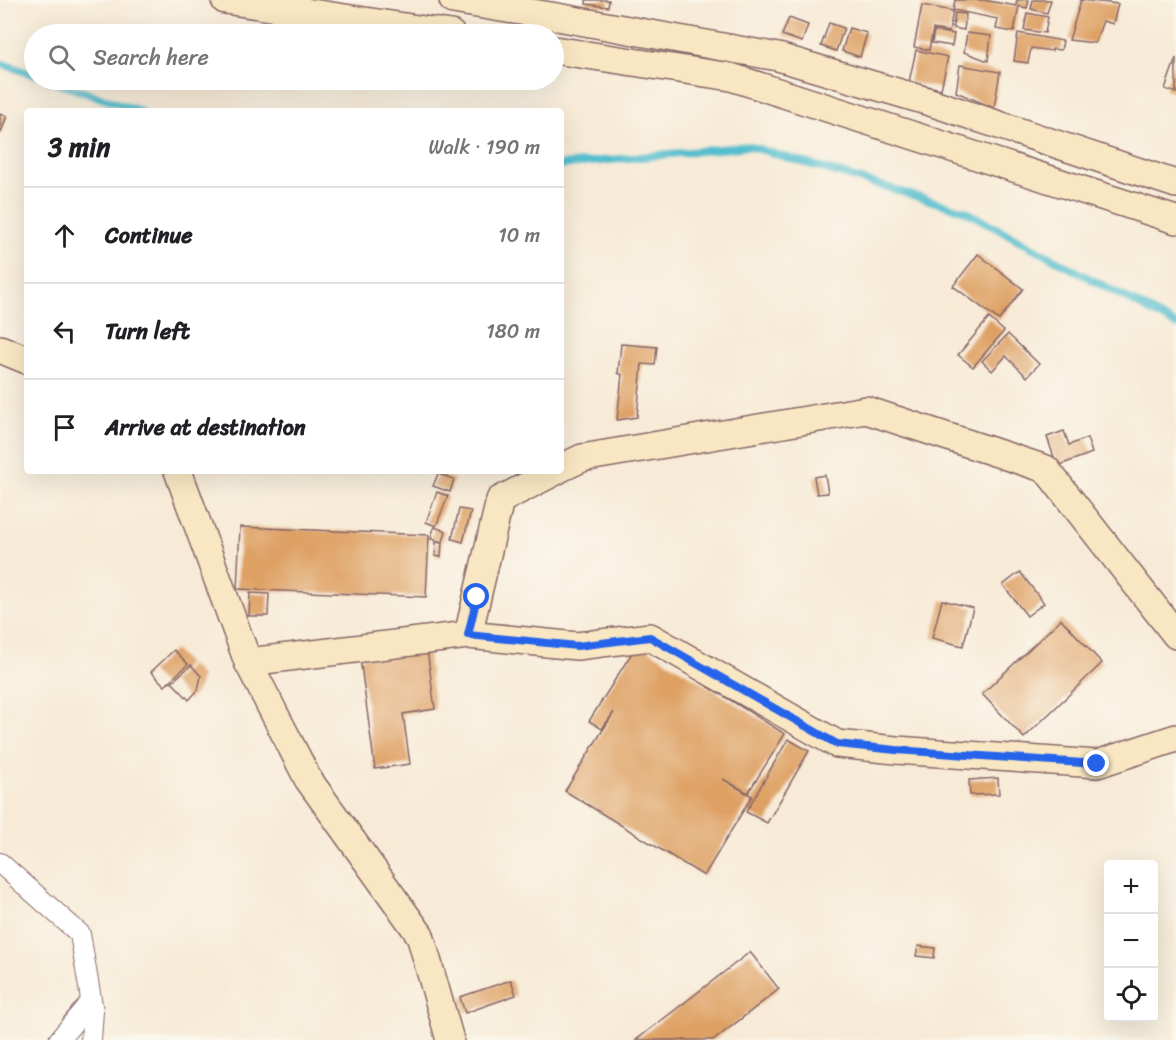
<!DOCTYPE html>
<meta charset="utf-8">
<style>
:root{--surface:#fff;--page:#f2f2f2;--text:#202124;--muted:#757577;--line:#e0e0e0}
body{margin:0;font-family:Sriracha,sans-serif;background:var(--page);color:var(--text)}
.controls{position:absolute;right:18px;bottom:18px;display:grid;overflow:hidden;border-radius:6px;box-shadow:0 6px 24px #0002}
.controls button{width:54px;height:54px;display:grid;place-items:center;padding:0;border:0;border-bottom:2px solid var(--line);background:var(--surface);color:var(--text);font:30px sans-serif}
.stop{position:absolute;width:18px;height:18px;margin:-14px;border:4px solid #2563eb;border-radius:50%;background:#fff}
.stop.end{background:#2563eb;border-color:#fff;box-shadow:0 2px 6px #0008}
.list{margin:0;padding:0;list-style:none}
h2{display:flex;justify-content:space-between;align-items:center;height:78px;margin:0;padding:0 24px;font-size:26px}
h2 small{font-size:20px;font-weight:400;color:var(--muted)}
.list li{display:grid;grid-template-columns:39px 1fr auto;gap:18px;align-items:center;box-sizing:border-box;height:96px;padding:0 24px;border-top:2px solid var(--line)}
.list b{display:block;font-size:22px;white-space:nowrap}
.list em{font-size:20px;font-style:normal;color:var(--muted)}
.icon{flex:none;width:33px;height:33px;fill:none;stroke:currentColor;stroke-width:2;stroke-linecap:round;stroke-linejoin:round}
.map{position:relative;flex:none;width:1176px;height:1040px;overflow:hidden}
.search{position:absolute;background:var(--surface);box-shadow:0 6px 24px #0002;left:24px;top:24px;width:540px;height:66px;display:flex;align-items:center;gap:15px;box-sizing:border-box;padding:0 21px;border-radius:33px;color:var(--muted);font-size:22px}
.panel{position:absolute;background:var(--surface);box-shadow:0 6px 24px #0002;left:24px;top:108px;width:540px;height:366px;border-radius:6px}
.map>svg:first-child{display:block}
</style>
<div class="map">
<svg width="1176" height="1040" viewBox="0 0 1176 1040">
<rect width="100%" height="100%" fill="#fbf7ec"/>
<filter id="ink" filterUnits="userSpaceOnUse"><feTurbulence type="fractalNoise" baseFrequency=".0167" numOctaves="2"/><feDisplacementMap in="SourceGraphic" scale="12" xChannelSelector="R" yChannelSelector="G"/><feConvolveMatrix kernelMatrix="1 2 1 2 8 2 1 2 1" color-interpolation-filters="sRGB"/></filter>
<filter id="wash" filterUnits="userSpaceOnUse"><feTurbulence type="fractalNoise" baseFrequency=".008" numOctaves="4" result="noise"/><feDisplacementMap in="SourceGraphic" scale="24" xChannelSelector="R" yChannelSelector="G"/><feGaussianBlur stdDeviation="1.35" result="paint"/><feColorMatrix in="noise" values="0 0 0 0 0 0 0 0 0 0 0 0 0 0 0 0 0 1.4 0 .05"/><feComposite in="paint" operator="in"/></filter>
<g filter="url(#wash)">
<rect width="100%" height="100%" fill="#f7ead6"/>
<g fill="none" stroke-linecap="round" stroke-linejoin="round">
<g stroke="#53bece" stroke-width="8">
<path d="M0 63 34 75"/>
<path d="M47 80 140 111"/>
<path d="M561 165 749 146 965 211 1176 325"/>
</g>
</g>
<g id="blocks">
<g fill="#dea063">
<path d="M586 0H609L608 7 586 4Z"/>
<path d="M955 0H983L1016 6 1017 0H1029L1027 8 1019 6 1014 32 996 29 998 19 953 10Z"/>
<path d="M1033 0H1051L1047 13 1031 9Z"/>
<path d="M1081 0 1118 4 1113 24 1103 21 1095 43 1069 40Z"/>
<path d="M922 5 953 11 949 32 933 29 929 50 914 47Z"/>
<path d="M955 13 966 14 964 30 953 28Z"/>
<path d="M1027 13 1048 17 1045 33 1024 30Z"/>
<path d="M789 18 808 25 802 42 782 35Z"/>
<path d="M829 23 844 28 836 51 821 46Z"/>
<path d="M849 28 867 33 860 57 842 51Z"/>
<path d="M934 31 954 34 952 46 932 43Z"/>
<path d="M967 33 991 36 988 61 964 52Z"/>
<path d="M1018 33 1063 41 1061 50 1052 49V51L1031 48 1028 63 1014 61Z"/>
<path d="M916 50 948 57 941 89 909 82Z"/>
<path d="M1176 58V93L1165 89Z"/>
<path d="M960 65 1000 72 994 108 956 92Z"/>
<path d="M0 114 7 116 0 135Z"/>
<path d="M978 254 1023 289 999 320 953 286Z"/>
<path d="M989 318 1004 331 973 367 958 355Z"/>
<path d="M1008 334 1039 364 1027 377 1006 356 992 371 982 361Z"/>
<path d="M621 344 657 347 655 365 642 364 637 417 617 420 622 375 618 373Z"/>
<path d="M1064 431 1069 445 1087 438 1092 453 1057 466 1047 437Z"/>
<path d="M438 474 454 479 450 492 433 486Z"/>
<path d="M825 475 828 493 817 494 814 477Z"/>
<path d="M437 492 448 496 436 526 426 522Z"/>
<path d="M459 509 471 511 463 542 452 539Z"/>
<path d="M240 527 429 535 426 597 237 589Z"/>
<path d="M434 527 446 531 443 542 431 539Z"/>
<path d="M436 542 442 543 441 557 435 556Z"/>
<path d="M1020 572 1044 603 1027 616 1003 585Z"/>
<path d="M250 593 269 594 268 616H249Z"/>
<path d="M942 600 973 608 963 646 932 638Z"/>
<path d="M1061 619 1102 663 1024 738 982 694Z"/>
<path d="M638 643 785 734 748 793 723 779 752 796 704 876 565 791 614 712 602 729 589 721Z"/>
<path d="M427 649 435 709 403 714 410 764 375 769 360 658Z"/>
<path d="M174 650 188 664 165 686 151 672Z"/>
<path d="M191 665 201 676 198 690 189 700 172 682Z"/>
<path d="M788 739 809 751 767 823 746 812Z"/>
<path d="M998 778 999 794 970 795 969 780Z"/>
<path d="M918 946 935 948 934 958 916 956Z"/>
<path d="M750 952 779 989 714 1040H636Z"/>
<path d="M511 980 516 995 465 1013 460 997Z"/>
</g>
</g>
</g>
<g filter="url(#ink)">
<use href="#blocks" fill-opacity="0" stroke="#876667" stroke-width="1.5"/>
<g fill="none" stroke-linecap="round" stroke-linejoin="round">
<defs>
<g id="street">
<path d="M0 863 80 934 93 1011 91 1040"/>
<path d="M59 1040 91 1001"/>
</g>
<g id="secondary">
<path d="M225 0 451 34"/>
<path d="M453 0 557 17 778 57 930 102 1176 184"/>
<path d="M554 50 731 77 1176 220"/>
<path d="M0 349 27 360"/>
<path d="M561 468 582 458 866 410 1046 469 1176 635"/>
<path d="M178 471 248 662 308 779 420 935 450 1040"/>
<path d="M468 635 577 646 650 637 837 744 896 750 1097 764 1176 738"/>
<path d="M248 662 468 635 500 500 556 471"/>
</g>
</defs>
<use href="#street" stroke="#876667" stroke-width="22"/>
<use href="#secondary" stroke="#876667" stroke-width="30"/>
<use href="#street" stroke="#fff" stroke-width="20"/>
<use href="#secondary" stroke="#f9e7c3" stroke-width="27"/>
</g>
</g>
<g fill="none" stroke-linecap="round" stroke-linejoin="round" filter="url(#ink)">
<path stroke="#2563eb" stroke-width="8" d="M477 597 468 635 577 646 650 637 837 744 896 750 1097 764"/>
</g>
</svg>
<div class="controls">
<button>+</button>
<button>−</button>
<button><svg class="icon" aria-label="locate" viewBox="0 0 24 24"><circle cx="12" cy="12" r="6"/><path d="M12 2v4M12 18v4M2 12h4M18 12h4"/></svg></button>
</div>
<div class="stop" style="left:477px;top:597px"></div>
<div class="stop end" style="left:1097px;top:764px"></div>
<div class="search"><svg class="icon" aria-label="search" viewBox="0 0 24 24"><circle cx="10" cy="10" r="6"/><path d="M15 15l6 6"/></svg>Search here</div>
<section class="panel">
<h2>3 min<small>Walk · 190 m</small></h2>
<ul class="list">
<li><svg class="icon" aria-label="ahead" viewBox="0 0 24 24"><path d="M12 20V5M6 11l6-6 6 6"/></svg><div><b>Continue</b></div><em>10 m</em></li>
<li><svg class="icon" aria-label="left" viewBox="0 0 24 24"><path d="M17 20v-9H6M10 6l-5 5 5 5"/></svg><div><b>Turn left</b></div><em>180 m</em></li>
<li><svg class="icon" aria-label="arrive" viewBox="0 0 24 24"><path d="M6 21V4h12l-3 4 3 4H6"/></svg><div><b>Arrive at destination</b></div></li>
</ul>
</section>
</div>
